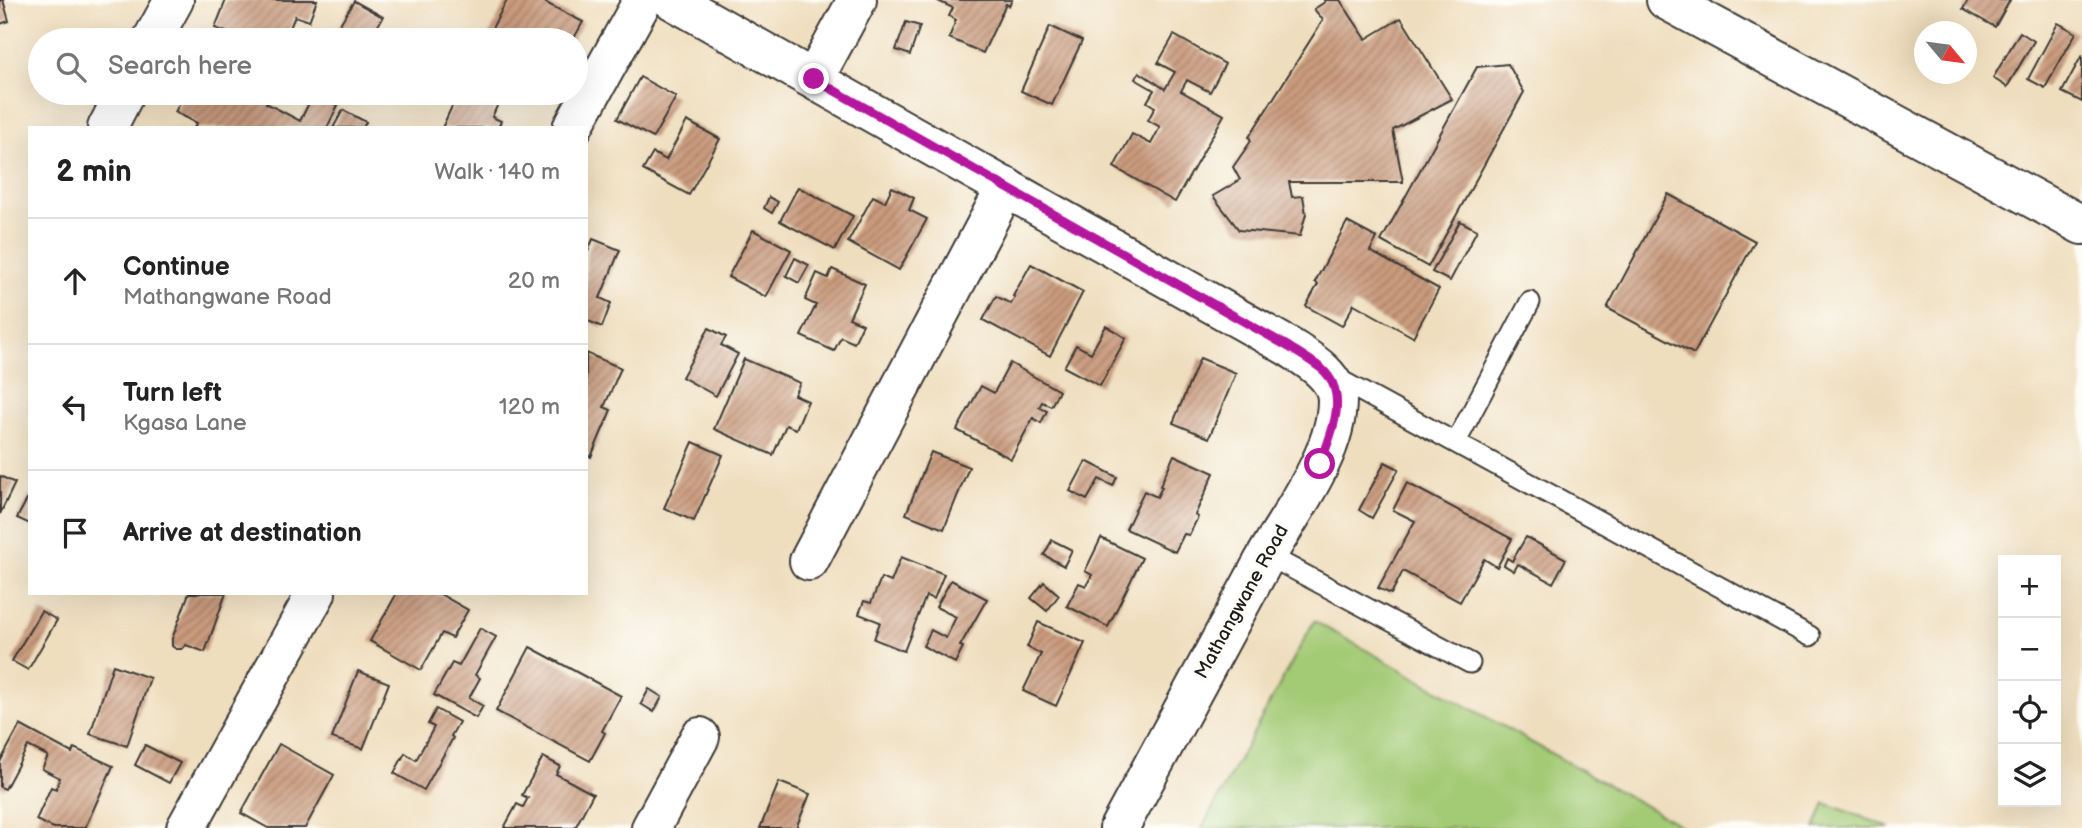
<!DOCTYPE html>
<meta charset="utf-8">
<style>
:root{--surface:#fff;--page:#f6f6f6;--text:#222;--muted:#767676;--line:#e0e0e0}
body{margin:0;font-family:"Balsamiq Sans",sans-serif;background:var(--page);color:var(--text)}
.controls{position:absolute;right:21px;bottom:21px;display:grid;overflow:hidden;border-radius:0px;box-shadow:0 7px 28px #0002}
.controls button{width:63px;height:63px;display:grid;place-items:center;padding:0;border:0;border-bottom:2px solid var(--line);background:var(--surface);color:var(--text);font:35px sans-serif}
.compass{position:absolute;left:1914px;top:21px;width:63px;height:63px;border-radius:50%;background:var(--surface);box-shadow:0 7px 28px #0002;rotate:119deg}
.stop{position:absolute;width:21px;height:21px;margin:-16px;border:5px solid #b5179e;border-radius:50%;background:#fff}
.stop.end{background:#b5179e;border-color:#fff;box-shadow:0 2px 7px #0008}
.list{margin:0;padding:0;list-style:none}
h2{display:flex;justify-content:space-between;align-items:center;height:91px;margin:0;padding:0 28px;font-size:30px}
h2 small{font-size:23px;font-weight:400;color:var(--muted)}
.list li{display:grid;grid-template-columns:46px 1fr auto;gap:21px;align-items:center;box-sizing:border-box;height:126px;padding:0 28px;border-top:2px solid var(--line)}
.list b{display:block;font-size:26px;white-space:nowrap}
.list p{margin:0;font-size:23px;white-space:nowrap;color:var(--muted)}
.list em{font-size:23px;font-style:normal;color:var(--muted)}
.icon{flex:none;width:38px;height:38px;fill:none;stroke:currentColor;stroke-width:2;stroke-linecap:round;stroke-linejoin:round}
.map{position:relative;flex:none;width:2082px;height:828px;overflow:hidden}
.search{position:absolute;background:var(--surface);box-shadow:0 7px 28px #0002;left:28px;top:28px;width:560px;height:77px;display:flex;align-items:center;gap:18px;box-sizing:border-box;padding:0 24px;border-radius:38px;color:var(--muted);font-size:26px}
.panel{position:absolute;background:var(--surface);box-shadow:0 7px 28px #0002;left:28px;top:126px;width:560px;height:469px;border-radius:0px}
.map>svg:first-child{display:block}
</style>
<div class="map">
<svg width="2082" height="828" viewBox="0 0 2082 828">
<defs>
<pattern id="building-hatch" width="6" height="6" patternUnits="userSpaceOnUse" patternTransform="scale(1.75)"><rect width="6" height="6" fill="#ca9b7e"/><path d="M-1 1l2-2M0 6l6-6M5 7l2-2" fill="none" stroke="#a37e66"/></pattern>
</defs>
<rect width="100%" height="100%" fill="#fdfcf7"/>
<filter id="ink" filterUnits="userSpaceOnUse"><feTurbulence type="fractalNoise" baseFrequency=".0143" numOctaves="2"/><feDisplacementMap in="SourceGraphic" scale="14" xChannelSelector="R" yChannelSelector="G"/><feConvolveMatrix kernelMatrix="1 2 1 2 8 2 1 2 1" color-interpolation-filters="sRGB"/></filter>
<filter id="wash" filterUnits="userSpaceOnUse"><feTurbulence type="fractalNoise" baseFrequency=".00686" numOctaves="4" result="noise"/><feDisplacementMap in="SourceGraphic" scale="28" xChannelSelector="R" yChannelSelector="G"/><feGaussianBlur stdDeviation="1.57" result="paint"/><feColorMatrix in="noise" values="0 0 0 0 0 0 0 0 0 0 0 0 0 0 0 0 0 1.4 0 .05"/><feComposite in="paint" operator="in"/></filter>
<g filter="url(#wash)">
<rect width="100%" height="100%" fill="#efdebe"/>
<g fill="#a3ca75" stroke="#607348" stroke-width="2">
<path d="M1314 621 1685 828H1202Z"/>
<path d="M1825 803 1891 828H1815Z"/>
</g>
<g id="blocks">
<g fill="url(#building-hatch)">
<path d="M0 0H3L9 21 0 24Z"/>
<path d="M226 0H317L309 21 295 16 285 40H247L215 28Z"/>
<path d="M507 0H547L546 3 583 22 573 40H496L488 36Z"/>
<path d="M936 0H1012L1009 6 1006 4 983 53 949 38 956 20 949 16 953 8Z"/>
<path d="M1324 0H1340L1366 39 1401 18 1452 99 1393 130 1403 182H1289L1292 197 1303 196 1306 214 1300 236 1239 230 1213 196 1240 180 1233 167 1251 141 1249 137 1323 20 1314 9 1325 2Z"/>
<path d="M1968 0H2010L1995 27 1963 9Z"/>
<path d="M354 1 383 17 370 40H350L335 32Z"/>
<path d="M906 22 920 26 910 55 896 50Z"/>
<path d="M2058 23 2076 33 2045 88 2028 79Z"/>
<path d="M1050 26 1082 41 1052 105 1021 91Z"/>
<path d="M2020 32 2034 41 2007 87 1993 78Z"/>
<path d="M1174 35 1225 64 1210 92 1187 80 1181 91 1224 115 1175 202 1114 167 1132 134 1151 144 1160 127 1148 120 1155 107 1147 102 1154 90 1135 79 1139 72 1165 89 1175 72 1158 63Z"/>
<path d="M2082 55V102L2062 92Z"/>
<path d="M1508 64 1524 92 1428 267 1381 241 1477 67Z"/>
<path d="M640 77 676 97 653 138 617 119Z"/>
<path d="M185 93H271L266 103 300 121 314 93 338 105 327 128H194L197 123 175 112Z"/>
<path d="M458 93H503L492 117 501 121 498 128H442Z"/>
<path d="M343 110 366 122 363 128H333Z"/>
<path d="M687 121 720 139 689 195 643 170 653 153 666 160Z"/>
<path d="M798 187 853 216 835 250 780 221Z"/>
<path d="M892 187 914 198 909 210 927 219 899 270 848 242 873 196 885 202Z"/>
<path d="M1668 194 1755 241 1694 354 1607 308Z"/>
<path d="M769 197 778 202 772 213 764 208Z"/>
<path d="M1460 221 1477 230 1450 281 1432 272Z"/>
<path d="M1347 222 1377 238 1370 251 1439 289 1413 337 1354 304 1342 326 1306 306 1318 284 1315 282Z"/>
<path d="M753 230 791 250 766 297 728 277Z"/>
<path d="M593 239 620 250 600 298 611 303 602 327 586 320V256Z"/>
<path d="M795 258 809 265 799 283 786 276Z"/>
<path d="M1031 264 1083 292 1050 356 983 320 996 296 1011 304 1015 297 1013 296Z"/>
<path d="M832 269 865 284 849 318 863 324 854 343 841 337 834 351 801 336 816 305 805 300 817 273 828 278Z"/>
<path d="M1106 326 1126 338 1100 386 1064 367 1076 345 1091 353Z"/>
<path d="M709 328 726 337 721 345 738 354 716 396 682 377Z"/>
<path d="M586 353 621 368 604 407 611 410 591 457 586 454Z"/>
<path d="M1200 358 1236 373 1209 438 1173 423Z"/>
<path d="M744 359 800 383 794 395 808 401 796 429 786 425 773 455 714 429Z"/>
<path d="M1010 363 1059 391 1051 406 1042 402 1039 407 1047 411 1041 423 1033 418 1011 459 957 430 981 386 994 393Z"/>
<path d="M693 442 723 455 694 521 664 508Z"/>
<path d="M931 452 969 467 944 529 906 514Z"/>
<path d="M1174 455 1214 473 1195 515 1198 517 1189 535 1184 534 1175 552 1126 529 1144 491 1157 497 1162 487 1160 486Z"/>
<path d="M1086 461 1117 477 1113 486 1099 479 1087 500 1070 491Z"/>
<path d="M1385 462 1399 469 1372 518 1359 510Z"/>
<path d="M0 476 15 483 0 514Z"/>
<path d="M1407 483 1512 539 1497 567 1484 559 1460 602 1403 571 1391 594 1378 588 1415 521 1393 510Z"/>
<path d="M30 494V524L17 518Z"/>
<path d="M1526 537 1566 559 1553 583 1518 564 1514 571 1504 565 1507 558 1512 561Z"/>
<path d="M1101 538 1142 558 1108 627 1067 606 1079 583 1086 586 1092 575 1085 571Z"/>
<path d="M1052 540 1072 550 1064 566 1044 555Z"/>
<path d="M901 557 944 574 934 599 926 596 904 651 874 639 880 622 859 614 864 601 871 603 881 578 891 582Z"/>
<path d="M951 580 987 599 960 646 963 647 955 663 923 646 931 630 946 638 956 617 936 607Z"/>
<path d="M1044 582 1059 595 1047 611 1031 598Z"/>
<path d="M189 593H226L205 652 186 645 182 649H176L172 646V639Z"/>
<path d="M397 593H438L468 610 452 638 442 633 421 670 370 641Z"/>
<path d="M41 611 57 620 28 670 12 661Z"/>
<path d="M1038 622 1085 643 1056 706 1023 691 1041 654 1027 647Z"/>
<path d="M480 628 496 637 475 675 480 678 469 698 483 706 476 718 434 695 452 663 459 666Z"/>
<path d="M530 647 621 696 602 731 605 733 590 761 496 711Z"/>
<path d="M113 665 150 678 127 746 90 734Z"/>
<path d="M358 671 389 683 363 749 332 738Z"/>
<path d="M649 689 662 697 654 712 641 704Z"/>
<path d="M436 709 459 722 451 736 453 738 424 790 394 773 405 753 416 760 434 727 428 724Z"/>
<path d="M20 725 72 753 74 748 113 766 85 828H54L36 820 51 787 56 789 60 778 42 769 48 756 28 746 5 789 0 787V762Z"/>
<path d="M279 744 334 775 305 828H268L241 813Z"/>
<path d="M145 745 180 763 169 783 135 765Z"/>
<path d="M543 757 560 766 556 774 593 794 575 828H504L517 804 523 807 528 798 522 795Z"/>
<path d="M779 782 810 794 796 828H760Z"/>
</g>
</g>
</g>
<g filter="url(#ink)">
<use href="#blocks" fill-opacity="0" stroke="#3c3934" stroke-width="2"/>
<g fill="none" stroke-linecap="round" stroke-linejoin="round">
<defs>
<g id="service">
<path d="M1331 375 1810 636"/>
<path d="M1456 442 1530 302"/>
<path d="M1267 555 1470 663"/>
</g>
<g id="minor">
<path d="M672 0 1289 347C1307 359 1337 375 1337 400 1337 455 1289 515 1263 562 1215 651 1167 739 1119 828"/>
<path d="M152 40 174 0"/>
<path d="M814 79 857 0"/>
<path d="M107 128 125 93"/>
<path d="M572 128 643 0"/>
<path d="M809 561 1006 187"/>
<path d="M186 828 316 593"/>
<path d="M651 828 700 737"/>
</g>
<path id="tertiary" d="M1666 0 2082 225"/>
</defs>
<use href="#service" stroke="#3c3934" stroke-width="23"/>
<use href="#minor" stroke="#3c3934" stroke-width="42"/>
<use href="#tertiary" stroke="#3c3934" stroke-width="42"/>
<use href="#service" stroke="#fff" stroke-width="19"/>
<use href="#minor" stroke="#fff" stroke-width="38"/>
<use href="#tertiary" stroke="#fff" stroke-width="38"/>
</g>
</g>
<g fill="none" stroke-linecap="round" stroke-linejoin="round" filter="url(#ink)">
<path stroke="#b5179e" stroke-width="9" d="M814 79 1289 347C1300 354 1312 361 1322 369 1350 394 1331 435 1320 464"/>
</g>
<g text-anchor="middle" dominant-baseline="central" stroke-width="6" stroke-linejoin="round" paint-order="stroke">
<g font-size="19" fill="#1c1c1c" stroke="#fdfcf7">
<text transform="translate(1242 602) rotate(-61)">Mathangwane Road</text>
</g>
</g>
</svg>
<div class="controls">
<button>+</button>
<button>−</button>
<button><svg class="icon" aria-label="locate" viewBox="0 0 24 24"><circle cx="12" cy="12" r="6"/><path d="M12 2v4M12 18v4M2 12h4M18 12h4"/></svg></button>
<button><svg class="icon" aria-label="layers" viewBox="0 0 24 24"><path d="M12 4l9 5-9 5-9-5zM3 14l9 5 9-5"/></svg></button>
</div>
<svg class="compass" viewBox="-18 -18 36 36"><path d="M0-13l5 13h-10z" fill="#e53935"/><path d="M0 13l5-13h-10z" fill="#767676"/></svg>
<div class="stop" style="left:1320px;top:464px"></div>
<div class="stop end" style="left:814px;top:79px"></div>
<div class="search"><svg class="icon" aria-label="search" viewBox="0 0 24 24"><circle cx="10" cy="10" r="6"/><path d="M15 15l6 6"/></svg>Search here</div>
<section class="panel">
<h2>2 min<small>Walk · 140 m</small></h2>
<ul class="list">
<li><svg class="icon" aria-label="ahead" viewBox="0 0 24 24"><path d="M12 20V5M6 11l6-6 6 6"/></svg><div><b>Continue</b><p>Mathangwane Road</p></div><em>20 m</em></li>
<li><svg class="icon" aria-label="left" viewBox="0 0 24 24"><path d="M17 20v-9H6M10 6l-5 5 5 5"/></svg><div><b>Turn left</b><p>Kgasa Lane</p></div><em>120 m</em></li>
<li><svg class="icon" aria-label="arrive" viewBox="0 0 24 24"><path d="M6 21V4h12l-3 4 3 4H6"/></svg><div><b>Arrive at destination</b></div></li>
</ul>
</section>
</div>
